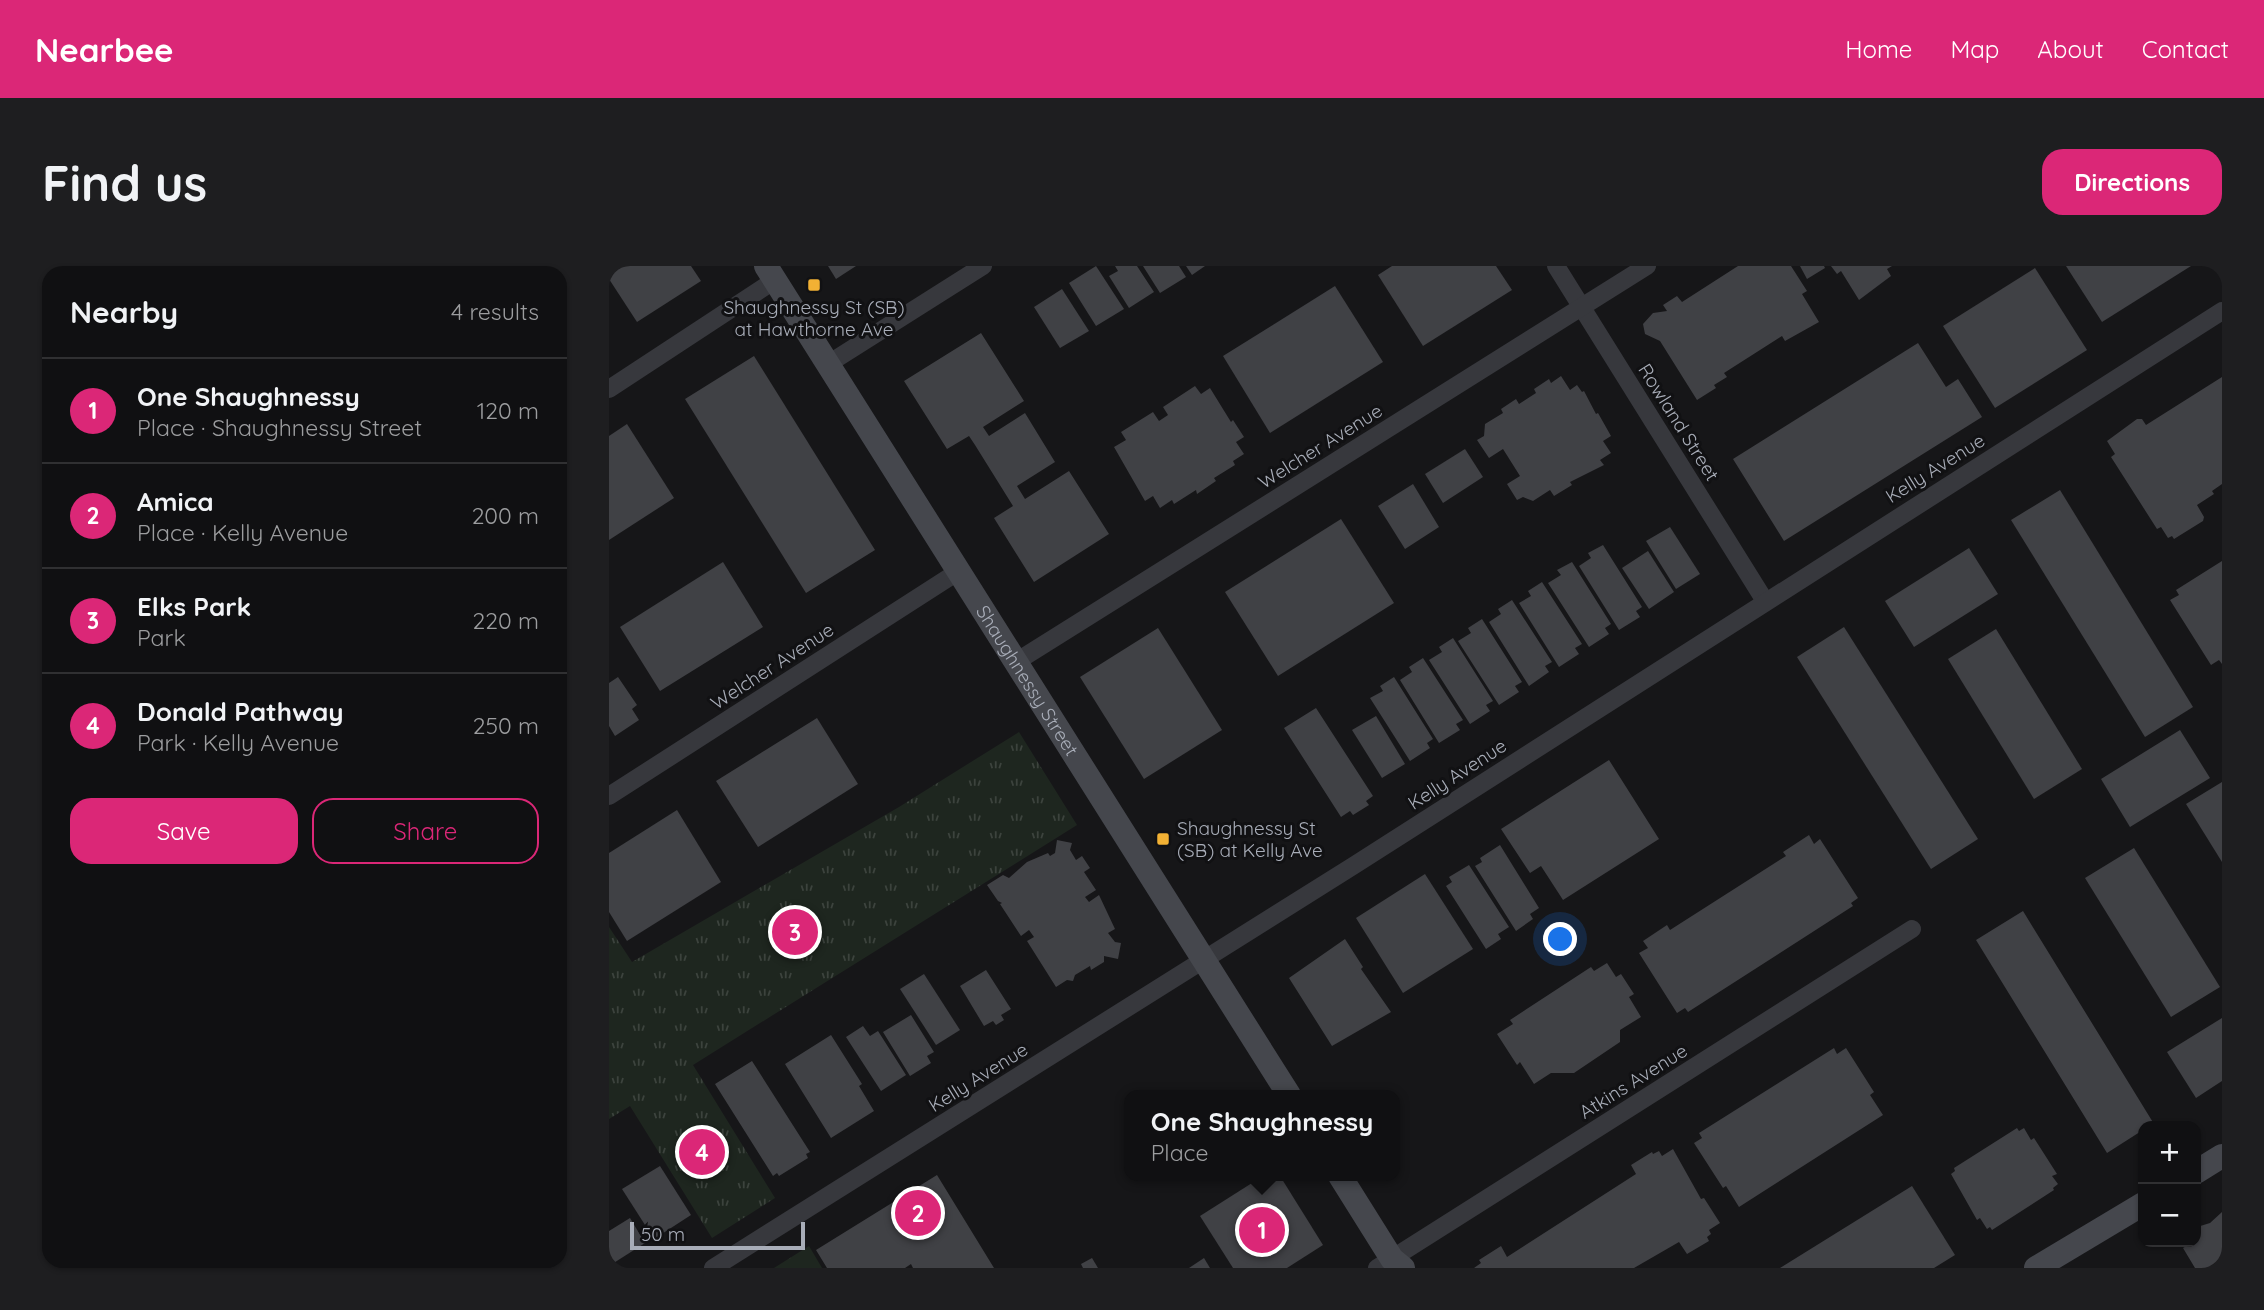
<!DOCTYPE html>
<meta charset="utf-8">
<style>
:root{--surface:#101012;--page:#1e1e20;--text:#f1f3f6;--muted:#9c9d9f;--line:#303032;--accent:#db2777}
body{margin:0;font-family:Quicksand,sans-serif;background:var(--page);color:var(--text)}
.controls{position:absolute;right:21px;bottom:21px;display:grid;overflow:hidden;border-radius:14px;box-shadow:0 2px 5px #0004}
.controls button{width:63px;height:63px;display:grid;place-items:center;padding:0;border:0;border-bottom:2px solid var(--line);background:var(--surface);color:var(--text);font:35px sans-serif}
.scale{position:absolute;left:21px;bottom:18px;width:175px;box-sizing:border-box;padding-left:7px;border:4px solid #a8adb8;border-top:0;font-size:19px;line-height:24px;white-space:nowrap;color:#a8adb8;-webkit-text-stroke:5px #111113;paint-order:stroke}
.you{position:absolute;left:952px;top:674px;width:24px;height:24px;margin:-18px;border:5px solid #fff;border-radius:50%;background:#1a73e8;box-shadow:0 0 0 10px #1a73e833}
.badge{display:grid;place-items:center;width:46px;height:46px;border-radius:50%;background:var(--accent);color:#fff;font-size:23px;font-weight:700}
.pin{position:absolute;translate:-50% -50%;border:4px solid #fff;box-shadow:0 2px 7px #0006}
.popup{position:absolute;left:515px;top:824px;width:276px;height:91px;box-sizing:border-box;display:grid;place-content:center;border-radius:14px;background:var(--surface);filter:drop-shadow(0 2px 5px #0005);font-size:23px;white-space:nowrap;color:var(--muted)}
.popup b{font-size:26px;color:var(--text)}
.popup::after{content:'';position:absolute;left:50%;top:100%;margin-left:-14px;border:14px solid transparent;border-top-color:var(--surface)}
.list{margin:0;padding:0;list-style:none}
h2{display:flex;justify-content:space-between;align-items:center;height:91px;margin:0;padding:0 28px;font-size:30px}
h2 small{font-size:23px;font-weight:400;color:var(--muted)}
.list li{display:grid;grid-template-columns:46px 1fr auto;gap:21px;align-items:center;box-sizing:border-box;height:105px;padding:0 28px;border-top:2px solid var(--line)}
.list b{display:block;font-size:26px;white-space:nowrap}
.list p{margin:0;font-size:23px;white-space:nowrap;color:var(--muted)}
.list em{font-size:23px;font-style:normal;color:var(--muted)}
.actions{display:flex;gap:14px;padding:21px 28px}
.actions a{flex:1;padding:16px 0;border:2px solid var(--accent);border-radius:21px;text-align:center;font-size:24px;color:var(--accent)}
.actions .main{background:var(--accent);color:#fff}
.map{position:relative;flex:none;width:1613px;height:1002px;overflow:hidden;border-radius:21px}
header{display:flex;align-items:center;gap:42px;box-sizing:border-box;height:98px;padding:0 35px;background:var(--accent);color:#fff}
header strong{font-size:33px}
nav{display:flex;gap:38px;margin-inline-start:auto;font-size:24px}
.intro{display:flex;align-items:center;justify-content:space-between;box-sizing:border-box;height:168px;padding:0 42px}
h1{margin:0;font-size:49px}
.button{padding:18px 32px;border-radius:21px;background:var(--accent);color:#fff;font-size:24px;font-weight:700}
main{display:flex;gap:42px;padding:0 42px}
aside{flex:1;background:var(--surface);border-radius:21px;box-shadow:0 2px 5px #0004}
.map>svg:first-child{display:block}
</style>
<header>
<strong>Nearbee</strong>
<nav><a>Home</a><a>Map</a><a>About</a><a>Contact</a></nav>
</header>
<div class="intro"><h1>Find us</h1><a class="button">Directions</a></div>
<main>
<aside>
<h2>Nearby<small>4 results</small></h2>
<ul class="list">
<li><span class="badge">1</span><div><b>One Shaughnessy</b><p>Place · Shaughnessy Street</p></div><em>120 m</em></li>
<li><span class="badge">2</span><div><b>Amica</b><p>Place · Kelly Avenue</p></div><em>200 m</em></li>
<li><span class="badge">3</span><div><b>Elks Park</b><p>Park</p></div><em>220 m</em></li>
<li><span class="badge">4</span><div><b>Donald Pathway</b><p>Park · Kelly Avenue</p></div><em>250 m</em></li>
</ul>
<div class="actions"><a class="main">Save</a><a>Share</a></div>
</aside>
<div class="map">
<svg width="1613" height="1002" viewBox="0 0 1613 1002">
<defs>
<pattern id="park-tufts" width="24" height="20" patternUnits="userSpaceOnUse" patternTransform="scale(1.75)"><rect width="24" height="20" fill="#1e261f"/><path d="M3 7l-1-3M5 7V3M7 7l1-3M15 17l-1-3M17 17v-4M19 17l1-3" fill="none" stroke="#3c433d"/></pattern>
</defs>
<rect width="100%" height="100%" fill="#161618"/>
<g fill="url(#park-tufts)">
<path d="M410 466 468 559 84 799 166 932 103 972 21 840 0 853V661L23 696 290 541Z"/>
<path d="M200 980 213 1002H165Z"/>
</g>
<g fill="#404145">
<path d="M0 0H82L92 15 28 56 0 13Z"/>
<path d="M219 0H247L227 13Z"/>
<path d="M487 0 515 43 487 60 460 17Z"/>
<path d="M506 0H528L545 26 520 42 500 10 509 5Z"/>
<path d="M534 0H570L577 11 551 27Z"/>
<path d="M577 0H596L583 9Z"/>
<path d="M783 0H887L903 24 814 80 769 9Z"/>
<path d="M1129 0H1182L1198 25 1193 28 1210 56 1176 75 1173 70 1115 107 1118 111 1105 119 1107 122 1088 134 1051 75 1036 68 1034 58 1044 47 1058 45 1054 39 1068 30 1073 36Z"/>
<path d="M1191 0H1215L1216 2 1198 13Z"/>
<path d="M1222 0H1283L1278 3 1282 10 1250 34 1232 5 1228 8Z"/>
<path d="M1457 0H1582L1493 56Z"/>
<path d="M1426 2 1478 84 1386 142 1334 60Z"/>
<path d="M726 20 774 96 661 167 614 90Z"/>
<path d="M453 23 480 65 451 82 425 41Z"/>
<path d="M372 67 415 135 374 161 380 170 416 147 446 196 408 220 416 233 460 205 500 268 425 316 385 252 404 240 366 179 360 170 338 183 295 115Z"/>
<path d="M1309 77 1337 121 1349 113 1373 151 1175 275 1124 193Z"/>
<path d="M145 90 266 284 197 327 76 133Z"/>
<path d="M952 110 961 124 968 119 973 126 975 125 987 148 989 147 1002 170 994 175 1002 187 991 194 995 199 961 216 963 219 945 230 941 224 924 235 914 231 908 234 898 218 911 210 894 183 880 192 868 174 875 170 876 158 894 147 892 143 907 133 910 138 927 127 925 123 940 113 942 117Z"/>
<path d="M1613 111V218L1603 225 1605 228 1588 239 1595 251 1594 255 1565 273 1563 270 1559 272 1552 261 1548 263 1502 191 1506 188 1498 175 1528 153H1533L1537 159Z"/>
<path d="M586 120 592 128 601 122 622 156 624 154 635 171 627 176 635 188 624 195 626 199 605 212 607 215 588 228 587 224 565 238 563 234 551 242 544 230 536 235 505 181 517 174 512 166 544 146 550 155 559 149 554 141Z"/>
<path d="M18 158 65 232 0 274V170Z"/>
<path d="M856 183 874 211 834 237 816 208Z"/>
<path d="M804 218 830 261 796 283 769 240Z"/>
<path d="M1451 224 1584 441 1536 471 1402 254Z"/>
<path d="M732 253 785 337 669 410 616 326Z"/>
<path d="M1061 261 1091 308 1067 323 1037 275Z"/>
<path d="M994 279 1033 341 1027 345 1031 351 1010 364 970 300 982 292 979 287Z"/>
<path d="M1360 282 1389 328 1305 381 1276 335Z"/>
<path d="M1039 285 1065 326 1040 343 1013 302Z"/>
<path d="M1613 295V398L1610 394 1602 399 1561 334 1570 329 1567 324Z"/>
<path d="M114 296 154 361 51 425 11 361Z"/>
<path d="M963 296 1002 358 996 362 1000 368 980 381 939 317 952 309 948 304Z"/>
<path d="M933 316 973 378 966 382 970 388 950 401 910 337 922 330 919 325Z"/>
<path d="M903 334 943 396 936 400 940 406 920 420 880 356 892 348 889 343Z"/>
<path d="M873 353 913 416 906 420 910 426 890 439 849 375 862 367 859 362Z"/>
<path d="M1235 361 1369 573 1322 603 1188 391Z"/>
<path d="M549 362 613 464 535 513 471 411Z"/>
<path d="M1387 363 1473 503 1425 533 1339 393Z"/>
<path d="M844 372 884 435 877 439 881 445 861 458 820 394 833 386 830 381Z"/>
<path d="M814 392 854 454 847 458 851 464 830 477 791 414 803 406 800 401Z"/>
<path d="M9 411 28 439 23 443 30 454 6 470 0 460V417Z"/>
<path d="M785 411 824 473 818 477 821 482 801 495 761 432 774 425 771 420Z"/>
<path d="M707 442 764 530 757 535 760 539 744 549 741 545 732 551 675 462Z"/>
<path d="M767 450 796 498 773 512 743 464Z"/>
<path d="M208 452 249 518 149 581 107 515Z"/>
<path d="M1571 464 1601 512 1521 561 1492 513Z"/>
<path d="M1000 494 1050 573 954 634 932 600 921 607 892 563Z"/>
<path d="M1613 516V596L1577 538Z"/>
<path d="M68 544 112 616 18 675 0 646V587Z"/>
<path d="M1200 569 1205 578 1211 573 1249 632 1242 637 1244 640 1079 746 1076 742 1068 747 1030 687 1039 682 1034 675 1058 659 1061 664 1177 590 1174 586Z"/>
<path d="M448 574 463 577 461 584 467 594 473 590 481 602 475 606 487 624 476 631 480 636 490 629 506 663 499 667 506 676 512 677 509 693 495 690V696L482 704 481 700 466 709 464 715 458 714 447 721 418 675 425 671 420 664 412 670 391 638 393 637 389 635 378 619 394 609 400 612 418 596 439 587 441 590 446 587Z"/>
<path d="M891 579 930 642 921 648 924 653 907 665 866 600 873 596 871 592Z"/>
<path d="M1525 582 1611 721 1562 751 1476 612Z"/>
<path d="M860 599 900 661 889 668 892 673 877 683 837 620 843 616 840 611Z"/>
<path d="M816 608 864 683 794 727 747 652Z"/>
<path d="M1414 645 1545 858 1534 860V864L1498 887 1367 674Z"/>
<path d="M736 673 754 701 752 703 782 746 723 780 680 712Z"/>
<path d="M998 697 1007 711 1012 708 1025 728 1020 731 1032 751 1011 764V776L965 807H942L925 818 911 796 908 799 888 768 904 758 901 754 982 701 985 705Z"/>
<path d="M377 704 402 743 392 749 395 754 387 759 384 755 375 760 351 720Z"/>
<path d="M315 708 351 764 327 779 291 723Z"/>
<path d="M302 749 325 786 318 790 322 797 301 810 274 766Z"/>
<path d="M1613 752V815L1587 832 1558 786Z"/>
<path d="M254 760 261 770 269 765 297 809 272 825 237 771Z"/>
<path d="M222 769 253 818 250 820 265 845 222 872 176 798Z"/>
<path d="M1225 782 1228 788 1237 782 1265 826 1261 829 1274 849 1130 941 1117 920 1114 922 1085 877 1093 872 1090 867Z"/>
<path d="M143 795 201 886 197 888 199 892 170 910 168 907 164 910 106 818Z"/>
<path d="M1408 862 1410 865 1415 862 1422 874 1425 872 1448 908 1443 910 1449 918 1444 922 1445 924 1383 964 1381 961 1378 963 1371 952 1368 954 1342 908 1346 905 1345 902Z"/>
<path d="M1064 883 1092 933 1095 932 1111 957 1100 964 1102 968 1098 971 1100 975 1078 988 1070 976 1025 1002H865L872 997 870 994 892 980 898 991 1027 908 1022 899 1043 886 1044 888 1050 885 1053 890Z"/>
<path d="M51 900 82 949 45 973 13 923Z"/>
<path d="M328 909 385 1002H304L302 998 296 1002H218L207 984Z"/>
<path d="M654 910H671L714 979 678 1002H624L591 950Z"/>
<path d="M1303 920 1346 989 1325 1002H1171Z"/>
<path d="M1613 946V1002H1586L1574 982 1590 972 1588 961 1601 957Z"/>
<path d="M21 952 36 977 0 1000V965Z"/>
<path d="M483 992 489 1002H474L472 998Z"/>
<path d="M595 992 601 1002H580Z"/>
</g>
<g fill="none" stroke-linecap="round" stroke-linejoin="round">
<g stroke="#37383d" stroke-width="18">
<path d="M947 0 1156 335"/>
<path d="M219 98 374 0"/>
<path d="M0 123 166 14"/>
<path d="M407 396 1038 0"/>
<path d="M0 530 350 305"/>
<path d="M104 1002 744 600 1613 45"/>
<path d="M768 1002 1303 663"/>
</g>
<g stroke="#45474d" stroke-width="24">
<path id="s1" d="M157 0 680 829"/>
<path d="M1587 906 1613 890"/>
<path d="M731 910 783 993 794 1002"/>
<path d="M1427 1002 1534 938"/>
</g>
</g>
<g fill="#f2b134" stroke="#111113" stroke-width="2.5">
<rect x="198" y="12" width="14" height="14" rx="3.5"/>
<rect x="547" y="566" width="14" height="14" rx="3.5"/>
</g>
<g text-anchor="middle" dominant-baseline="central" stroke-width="6" stroke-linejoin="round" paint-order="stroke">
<g font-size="19" fill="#a8adb8" stroke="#111113">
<text x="205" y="41">Shaughnessy St (SB)<tspan x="205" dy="22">at Hawthorne Ave</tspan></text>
<text x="568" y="562" text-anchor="start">Shaughnessy St<tspan x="568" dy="22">(SB) at Kelly Ave</tspan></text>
</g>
<g font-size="19" fill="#a8adb8" stroke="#111113">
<text transform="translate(1070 156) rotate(58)">Rowland Street</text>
<text transform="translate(711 180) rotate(-32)">Welcher Avenue</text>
<text transform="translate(1326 202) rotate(-32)">Kelly Avenue</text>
<text transform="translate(163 400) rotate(-33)">Welcher Avenue</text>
<text stroke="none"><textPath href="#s1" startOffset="490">Shaughnessy Street</textPath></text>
<text transform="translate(848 508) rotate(-33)">Kelly Avenue</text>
<text transform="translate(369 811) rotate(-32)">Kelly Avenue</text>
<text transform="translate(1024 815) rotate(-32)">Atkins Avenue</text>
</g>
</g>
</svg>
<div class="controls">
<button>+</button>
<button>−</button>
</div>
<div class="scale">50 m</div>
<div class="you"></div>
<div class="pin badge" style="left:653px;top:964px">1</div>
<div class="popup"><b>One Shaughnessy</b>Place</div>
<div class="pin badge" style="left:309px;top:947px">2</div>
<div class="pin badge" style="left:186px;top:666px">3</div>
<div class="pin badge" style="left:93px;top:886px">4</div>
</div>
</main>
